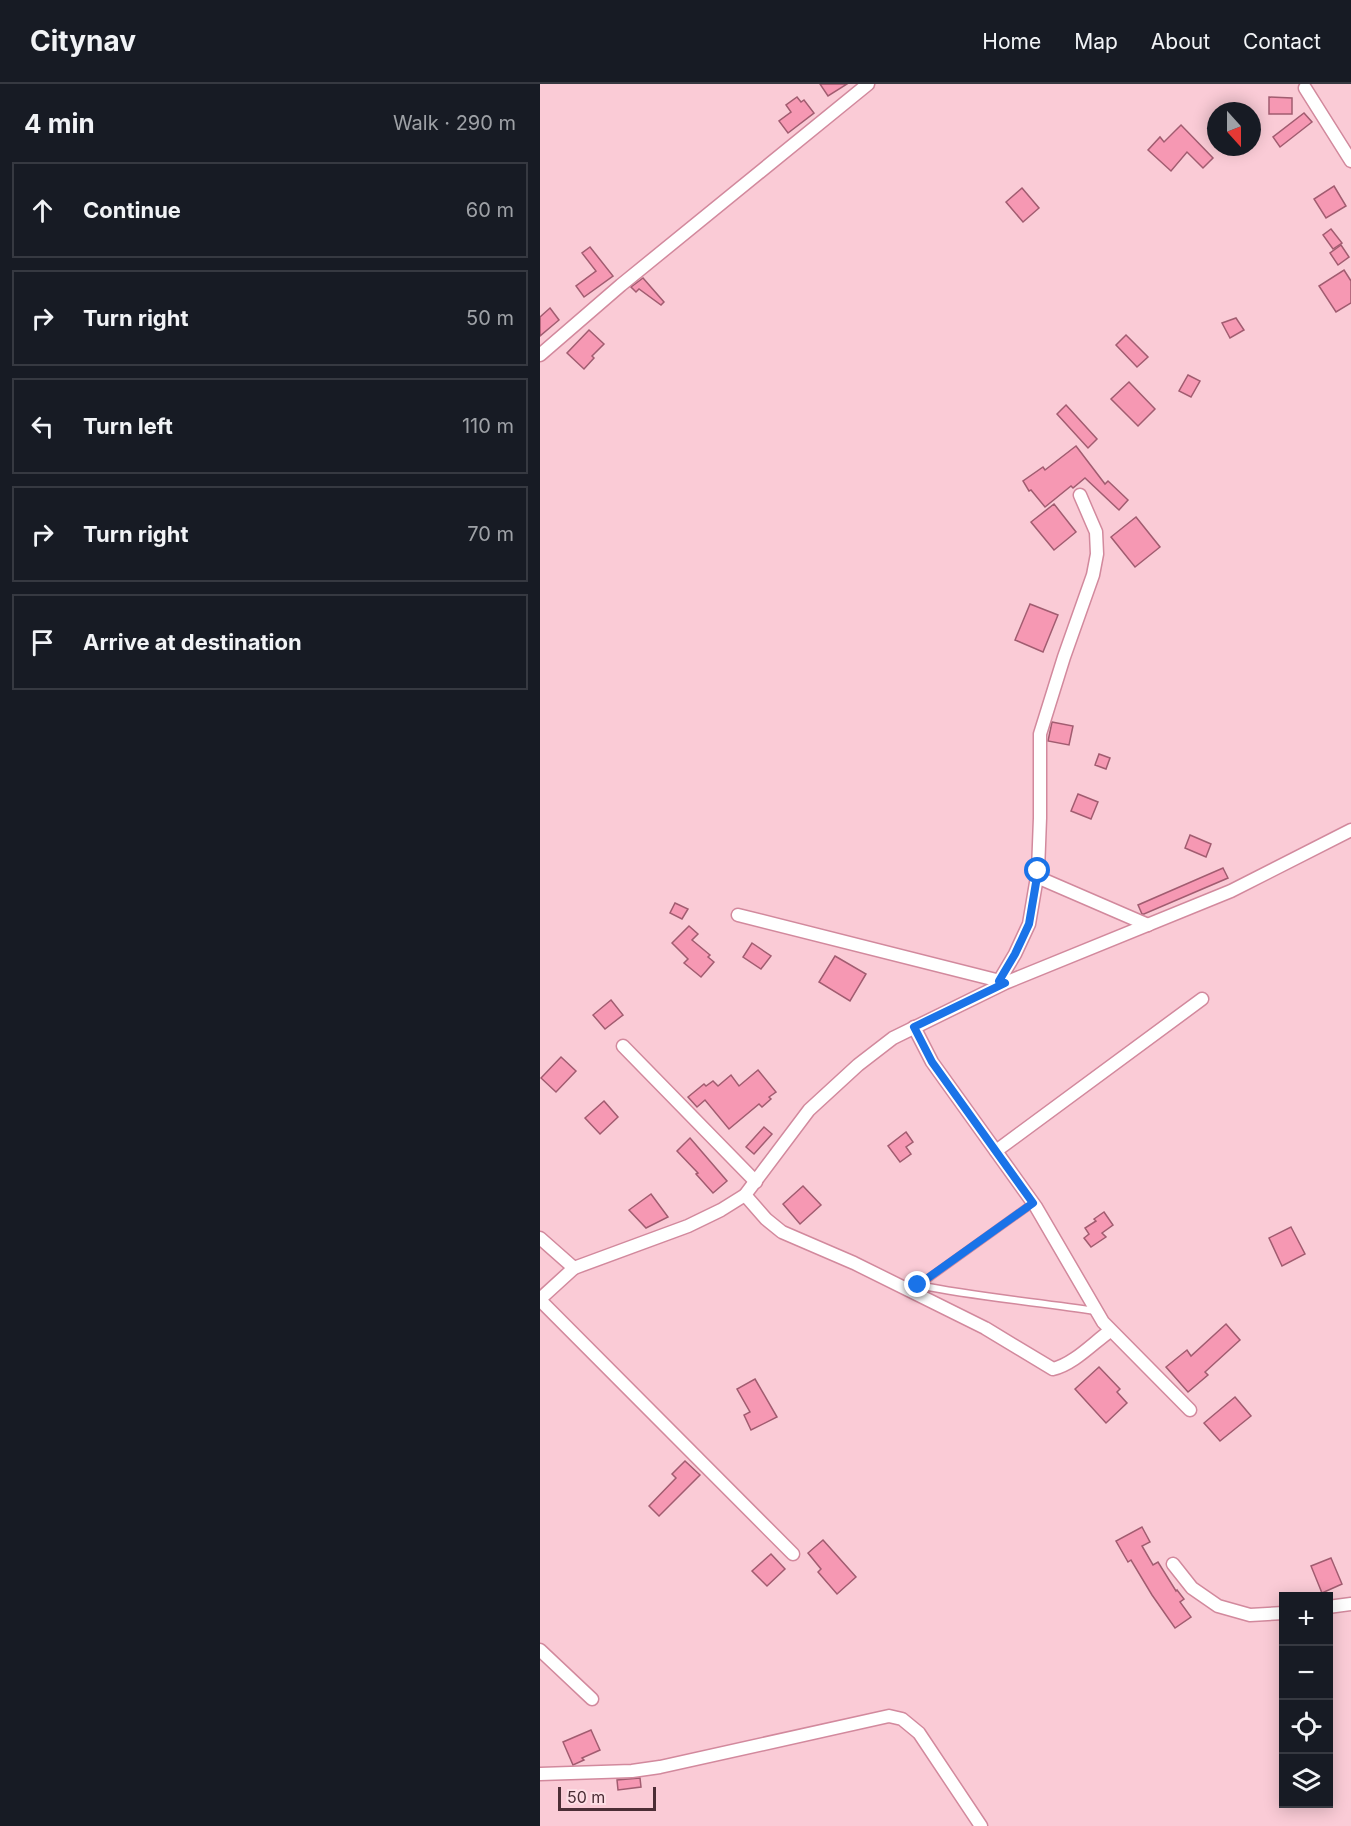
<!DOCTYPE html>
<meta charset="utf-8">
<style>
:root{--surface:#171b24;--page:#20242c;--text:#f1f3f6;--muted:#9ea1a6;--line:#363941}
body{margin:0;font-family:Inter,sans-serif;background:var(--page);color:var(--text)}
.controls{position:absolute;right:18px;bottom:18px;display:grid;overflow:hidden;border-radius:0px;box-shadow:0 3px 15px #0003}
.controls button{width:54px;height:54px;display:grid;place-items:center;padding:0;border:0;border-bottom:2px solid var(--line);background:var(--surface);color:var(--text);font:30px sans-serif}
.compass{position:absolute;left:667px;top:18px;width:54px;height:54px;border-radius:50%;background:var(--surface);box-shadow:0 3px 15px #0003;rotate:159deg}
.scale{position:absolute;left:18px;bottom:15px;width:98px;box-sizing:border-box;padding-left:6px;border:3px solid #4b2d35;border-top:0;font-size:16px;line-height:21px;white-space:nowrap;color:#4b2d35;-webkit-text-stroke:4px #fddde4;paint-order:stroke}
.stop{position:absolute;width:18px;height:18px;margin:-14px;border:4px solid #1a73e8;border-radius:50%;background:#fff}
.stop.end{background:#1a73e8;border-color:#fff;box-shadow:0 2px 6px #0008}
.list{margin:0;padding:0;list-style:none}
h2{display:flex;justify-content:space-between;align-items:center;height:78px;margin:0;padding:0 24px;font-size:26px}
h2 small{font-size:20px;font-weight:400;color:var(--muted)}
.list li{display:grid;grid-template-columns:39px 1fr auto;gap:18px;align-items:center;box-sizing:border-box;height:96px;margin:0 12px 12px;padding:0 12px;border:2px solid var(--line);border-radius:0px}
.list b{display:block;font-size:22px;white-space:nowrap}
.list em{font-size:20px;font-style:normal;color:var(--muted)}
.icon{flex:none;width:33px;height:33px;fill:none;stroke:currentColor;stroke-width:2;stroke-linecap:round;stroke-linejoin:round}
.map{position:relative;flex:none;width:811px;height:1742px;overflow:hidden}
header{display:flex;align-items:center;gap:36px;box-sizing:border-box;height:84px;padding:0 30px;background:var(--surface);border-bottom:2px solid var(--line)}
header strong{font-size:28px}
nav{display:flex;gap:33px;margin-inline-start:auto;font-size:21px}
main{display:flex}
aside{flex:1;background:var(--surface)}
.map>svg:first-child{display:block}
</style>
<header>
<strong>Citynav</strong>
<nav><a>Home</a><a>Map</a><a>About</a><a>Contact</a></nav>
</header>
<main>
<aside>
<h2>4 min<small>Walk · 290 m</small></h2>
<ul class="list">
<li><svg class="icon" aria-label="ahead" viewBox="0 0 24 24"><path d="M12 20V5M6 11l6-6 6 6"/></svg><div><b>Continue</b></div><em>60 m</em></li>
<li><svg class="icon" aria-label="right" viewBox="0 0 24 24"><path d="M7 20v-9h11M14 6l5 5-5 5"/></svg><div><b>Turn right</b></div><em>50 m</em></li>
<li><svg class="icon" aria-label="left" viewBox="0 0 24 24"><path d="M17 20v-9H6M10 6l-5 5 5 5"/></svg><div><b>Turn left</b></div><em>110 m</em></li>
<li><svg class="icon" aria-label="right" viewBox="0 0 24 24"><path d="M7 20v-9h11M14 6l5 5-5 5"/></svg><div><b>Turn right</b></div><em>70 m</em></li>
<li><svg class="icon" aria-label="arrive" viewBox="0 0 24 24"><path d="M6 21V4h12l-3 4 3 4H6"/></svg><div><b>Arrive at destination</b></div></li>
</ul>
</aside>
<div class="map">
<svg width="811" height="1742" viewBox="0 0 811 1742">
<rect width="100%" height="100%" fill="#facbd6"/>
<g fill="#f698b3" stroke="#a15c70" stroke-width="1.5">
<path d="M280 0H307L288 12Z"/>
<path d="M257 13 261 18 264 16 274 29 248 49 239 37 251 28 246 21Z"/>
<path d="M729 13 752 14V30H729Z"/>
<path d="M764 29 772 38 740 63 733 53Z"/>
<path d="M641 41 673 74 663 84 647 68 631 87 608 66 620 53 624 58Z"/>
<path d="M794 102 806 122 786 134 774 115Z"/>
<path d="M482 104 499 124 483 138 466 118Z"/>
<path d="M791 145 802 159 793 165 783 151Z"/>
<path d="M801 161 809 173 798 181 790 169Z"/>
<path d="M50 163 73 192 44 213 36 202 56 187 42 169Z"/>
<path d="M804 186 811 197V219L796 228 779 202Z"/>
<path d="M103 194 124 218 121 221 99 205 96 208 91 203Z"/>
<path d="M10 224 19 236 0 252V233Z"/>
<path d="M696 234 704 246 690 254 682 239Z"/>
<path d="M49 246 64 260 52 272 54 274 44 285 27 269Z"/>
<path d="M586 251 608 273 597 283 576 261Z"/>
<path d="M648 291 660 297 651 313 639 307Z"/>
<path d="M589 298 615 325 598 342 571 315Z"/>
<path d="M526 321 557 355 548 364 517 330Z"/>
<path d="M536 362 565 400 568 397 588 416 579 426 545 394 533 404 531 402 505 423 491 406 489 407 483 397 503 383 505 386Z"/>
<path d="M514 420 536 448 514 466 491 438Z"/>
<path d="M596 433 620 463 595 483 571 453Z"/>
<path d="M490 520 518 531 503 568 475 556Z"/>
<path d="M512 638 533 642 529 661 508 657Z"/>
<path d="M559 670 570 674 566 685 555 681Z"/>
<path d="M538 710 558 718 551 735 531 727Z"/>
<path d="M650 751 671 760 666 773 645 764Z"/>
<path d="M683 784 688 794 604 830H602L598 821Z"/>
<path d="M135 819 148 825 142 835 130 829Z"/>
<path d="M149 842 158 850 152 856 170 871 168 873 174 878 161 893 144 879 148 875 132 859Z"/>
<path d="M212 859 231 872 221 885 203 873Z"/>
<path d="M295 872 326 890 310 917 279 898Z"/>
<path d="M71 916 83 931 65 945 53 931Z"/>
<path d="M21 973 36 987 16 1008 1 994Z"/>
<path d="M218 986 236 1008 229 1013 231 1015 222 1023 219 1020 189 1045 165 1016 157 1023 148 1013 164 1000 166 1002 173 997 178 1002 191 991 199 1002Z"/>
<path d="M64 1017 78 1033 60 1050 45 1034Z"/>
<path d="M224 1043 232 1050 214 1070 206 1063Z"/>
<path d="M366 1048 373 1058 366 1063 371 1070 360 1078 348 1062Z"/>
<path d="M150 1054 187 1097 173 1109 156 1090 158 1089 137 1067Z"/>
<path d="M263 1102 281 1121 260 1140 243 1120Z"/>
<path d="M111 1110 128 1133 106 1144 89 1126Z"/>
<path d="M564 1128 573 1141 562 1149 566 1153 551 1163 544 1154 549 1150 545 1144 556 1137 554 1135Z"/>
<path d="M751 1143 765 1170 742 1182 729 1154Z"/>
<path d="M686 1240 700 1256 665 1288 668 1291 648 1308 626 1283 647 1266 651 1272Z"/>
<path d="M559 1283 580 1305 577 1308 587 1319 566 1339 535 1305Z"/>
<path d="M215 1295 237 1333 211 1346 204 1331 210 1328 197 1305Z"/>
<path d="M695 1313 711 1332 680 1357 664 1339Z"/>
<path d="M145 1377 160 1391 119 1432 109 1422 136 1394 132 1390Z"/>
<path d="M602 1443 610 1458 602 1462 613 1481 618 1478 636 1507 637 1506 644 1515 640 1518 651 1533 635 1544 612 1511 591 1476 588 1478 576 1457Z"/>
<path d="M283 1456 316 1493 297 1510 278 1488 281 1485 268 1469Z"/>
<path d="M231 1470 245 1485 227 1502 212 1487Z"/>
<path d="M791 1474 802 1500 782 1509 771 1482Z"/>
<path d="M51 1646 60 1666 42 1674 44 1676 33 1681 23 1658Z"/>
<path d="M100 1694 101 1703 78 1706 77 1696Z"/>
</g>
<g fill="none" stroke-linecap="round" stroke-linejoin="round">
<defs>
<g id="service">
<path d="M378 1201C437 1213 497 1218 556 1227"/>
<path d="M376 1203 493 1119"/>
</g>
<g id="minor">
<path d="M765 4 811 77"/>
<path d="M0 271 81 201 328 0"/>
<path d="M497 793 608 841"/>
<path d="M198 831 464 898"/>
<path d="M459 897 475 870 489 840 498 787 500 734V650L524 573 553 491 557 470 556 448 540 411"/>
<path d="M374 943 392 978 496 1123 563 1238 650 1326"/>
<path d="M83 962 216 1098"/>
<path d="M456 1067 662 915"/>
<path d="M205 1111 226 1135 242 1148 314 1179 445 1244 513 1285C534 1280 553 1259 570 1247"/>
<path d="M0 1154 34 1184 0 1215"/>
<path d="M34 1184 148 1142 181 1126 205 1111 269 1026 318 981 353 954 465 899 691 807 811 746"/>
<path d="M0 1216 253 1470"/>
<path d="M633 1480 652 1504 678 1522 710 1531 744 1529"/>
<path d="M788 1523 811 1520"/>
<path d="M0 1566 52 1615"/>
<path d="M0 1690 92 1687 120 1683 349 1632 362 1635 379 1649 441 1742"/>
</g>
</defs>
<use href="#service" stroke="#d2899d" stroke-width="9"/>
<use href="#minor" stroke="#d2899d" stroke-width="15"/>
<use href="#service" stroke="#fff" stroke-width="6"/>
<use href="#minor" stroke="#fff" stroke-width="12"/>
</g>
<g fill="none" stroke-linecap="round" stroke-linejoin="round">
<path stroke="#1a73e8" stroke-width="8" d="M378 1201 493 1119 392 978 374 943 465 899 459 897 475 870 489 840 498 787"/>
</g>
</svg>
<div class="controls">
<button>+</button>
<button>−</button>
<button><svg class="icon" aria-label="locate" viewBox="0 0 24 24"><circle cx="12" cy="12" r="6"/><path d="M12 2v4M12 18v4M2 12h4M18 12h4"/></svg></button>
<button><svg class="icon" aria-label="layers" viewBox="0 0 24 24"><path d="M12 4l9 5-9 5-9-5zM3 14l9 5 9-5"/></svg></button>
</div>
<svg class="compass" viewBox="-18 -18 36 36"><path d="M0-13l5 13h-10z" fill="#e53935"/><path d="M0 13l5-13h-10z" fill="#9ea1a6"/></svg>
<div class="scale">50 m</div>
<div class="stop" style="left:498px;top:787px"></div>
<div class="stop end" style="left:378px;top:1201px"></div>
</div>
</main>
